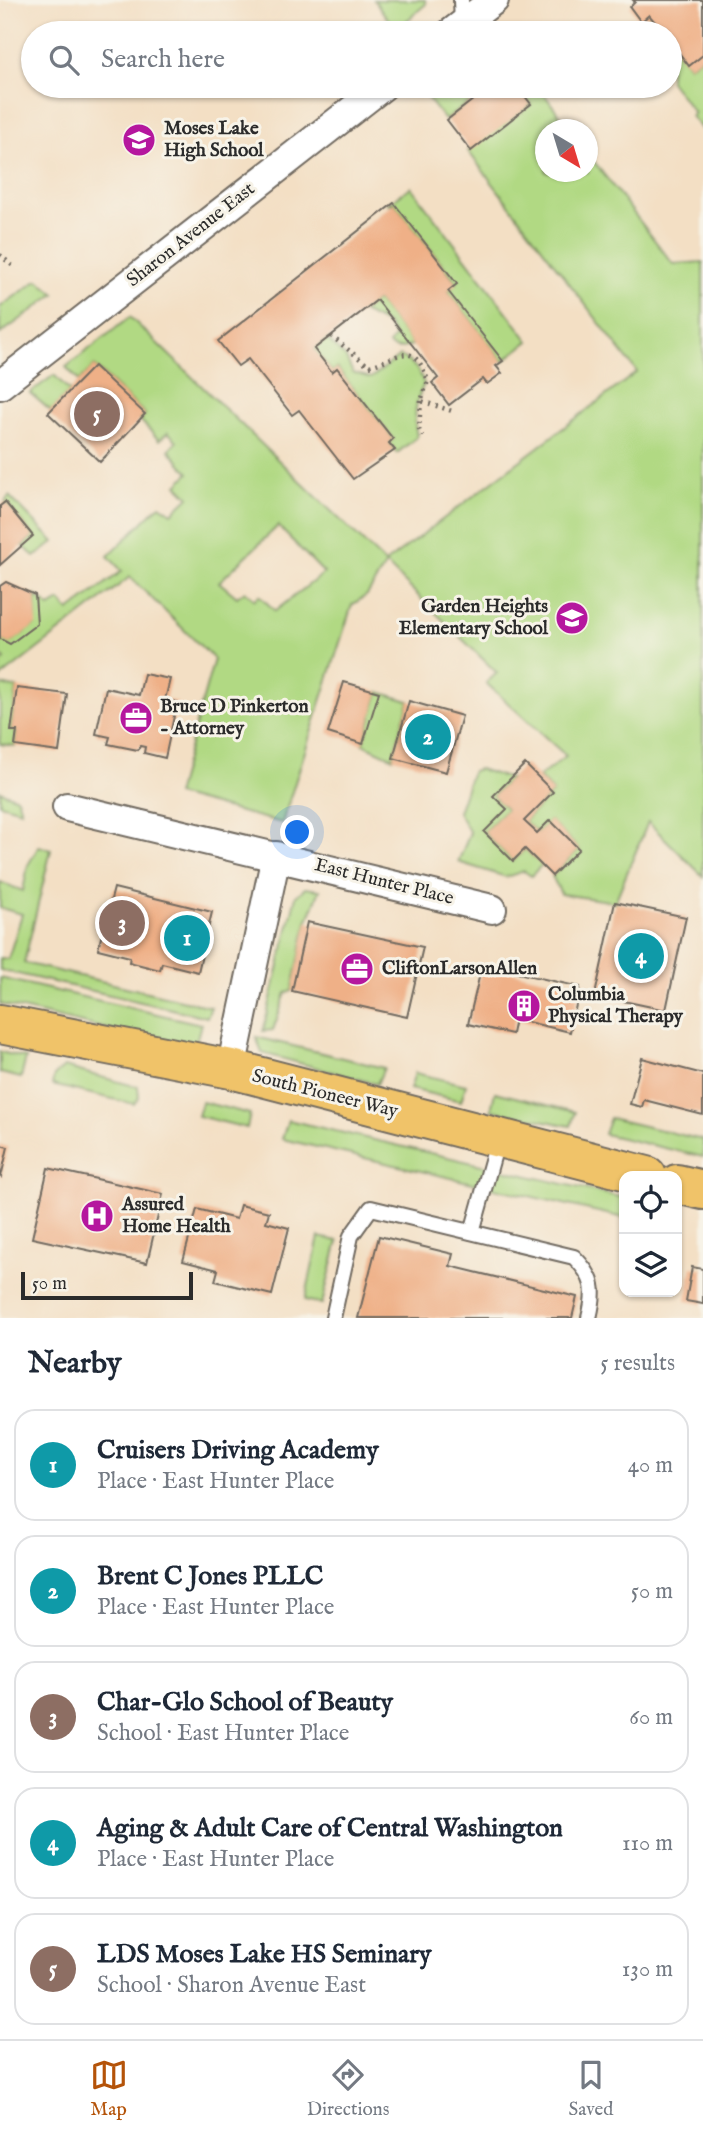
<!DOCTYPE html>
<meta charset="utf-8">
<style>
:root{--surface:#fff;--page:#f2f2f3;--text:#1f2937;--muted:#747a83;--line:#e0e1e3;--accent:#b45309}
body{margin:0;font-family:"IM FELL English",serif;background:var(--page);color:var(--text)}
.controls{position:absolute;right:21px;bottom:21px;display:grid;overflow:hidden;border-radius:14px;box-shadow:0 2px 5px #0004}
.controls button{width:63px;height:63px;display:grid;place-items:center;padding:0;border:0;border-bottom:2px solid var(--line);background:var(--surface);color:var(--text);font:35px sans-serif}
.compass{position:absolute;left:535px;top:119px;width:63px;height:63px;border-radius:50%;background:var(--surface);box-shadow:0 2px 5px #0004;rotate:142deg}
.scale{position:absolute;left:21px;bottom:18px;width:172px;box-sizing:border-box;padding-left:7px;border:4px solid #2b2b2b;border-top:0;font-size:19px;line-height:24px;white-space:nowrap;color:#2b2b2b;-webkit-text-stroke:5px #f7f3e8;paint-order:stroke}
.you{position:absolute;left:298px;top:833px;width:24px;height:24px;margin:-18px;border:5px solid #fff;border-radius:50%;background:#1a73e8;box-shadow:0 0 0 10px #1a73e833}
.badge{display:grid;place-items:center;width:46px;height:46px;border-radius:50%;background:var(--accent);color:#fff;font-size:23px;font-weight:700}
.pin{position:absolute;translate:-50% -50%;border:4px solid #fff;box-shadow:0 2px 7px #0006}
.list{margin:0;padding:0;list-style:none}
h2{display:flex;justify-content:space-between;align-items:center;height:91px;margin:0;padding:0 28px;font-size:30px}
h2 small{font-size:23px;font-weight:400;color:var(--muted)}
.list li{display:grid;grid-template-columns:46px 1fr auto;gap:21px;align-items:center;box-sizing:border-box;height:112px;margin:0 14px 14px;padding:0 14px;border:2px solid var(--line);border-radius:21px}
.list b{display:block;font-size:26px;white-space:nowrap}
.list p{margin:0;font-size:23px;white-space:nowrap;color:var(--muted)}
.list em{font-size:23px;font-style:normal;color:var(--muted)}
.icon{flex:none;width:38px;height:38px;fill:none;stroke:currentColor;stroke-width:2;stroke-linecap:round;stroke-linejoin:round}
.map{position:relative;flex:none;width:703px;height:1318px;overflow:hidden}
.search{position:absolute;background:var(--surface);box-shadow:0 2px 5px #0004;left:21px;right:21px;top:21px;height:77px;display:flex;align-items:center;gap:18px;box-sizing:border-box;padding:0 24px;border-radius:38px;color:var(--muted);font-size:26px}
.sheet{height:721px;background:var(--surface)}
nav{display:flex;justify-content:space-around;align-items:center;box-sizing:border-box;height:98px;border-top:2px solid var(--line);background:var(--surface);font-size:19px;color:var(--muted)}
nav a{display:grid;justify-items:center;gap:4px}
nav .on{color:var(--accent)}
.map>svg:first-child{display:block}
</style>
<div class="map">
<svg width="703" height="1318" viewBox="0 0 703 1318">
<rect width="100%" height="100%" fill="#f7f3e8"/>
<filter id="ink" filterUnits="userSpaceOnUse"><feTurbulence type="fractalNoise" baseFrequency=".0143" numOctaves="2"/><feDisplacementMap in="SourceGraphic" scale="14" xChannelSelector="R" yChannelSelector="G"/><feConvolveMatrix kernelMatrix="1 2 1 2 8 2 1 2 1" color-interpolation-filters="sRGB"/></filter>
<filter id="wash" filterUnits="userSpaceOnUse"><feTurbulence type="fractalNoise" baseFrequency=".00686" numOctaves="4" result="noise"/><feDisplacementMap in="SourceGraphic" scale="28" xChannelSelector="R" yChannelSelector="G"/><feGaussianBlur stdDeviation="1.57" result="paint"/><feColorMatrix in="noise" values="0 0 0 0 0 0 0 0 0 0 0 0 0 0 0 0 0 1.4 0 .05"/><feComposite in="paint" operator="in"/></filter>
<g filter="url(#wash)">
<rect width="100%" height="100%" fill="#f3dfc4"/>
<g fill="#b1d983" stroke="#6e8257" stroke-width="2" fill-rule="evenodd">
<path d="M374 0H425L426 4 396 30Z"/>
<path d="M649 15 664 33H633L631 30Z"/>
<path d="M670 41 689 66 703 55V131L691 116 694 113 670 81Z"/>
<path d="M418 86H491L445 120Z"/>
<path d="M517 86H538L570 129 546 130V172H588V154L673 264 703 262V876L648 822 615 902 561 894 552 876 579 849 550 821 537 833 524 821 553 792 539 777 566 756 486 683 497 673 386 564 367 595 352 605 282 823 176 795 214 659 130 577 0 678V664L5 659 0 655V639L10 643 36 624 35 595 50 607 60 601 69 611 122 571 108 556 160 505 172 513 189 497 177 485 189 473 169 450 177 441 168 432 159 440 140 420 145 414 94 366 79 381 66 367 130 317 385 563 637 372 468 151 531 104ZM278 526 324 573 275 611 259 595 255 600 245 591 237 597 219 582Z"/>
<path d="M411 187 529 341 503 361 448 291 457 283 394 203 387 204Z"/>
<path d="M38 280 55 294 0 334V307Z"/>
<path d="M377 300 413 345 398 349 391 347 389 344 395 337 388 325 362 312Z"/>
<path d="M327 339 346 358 353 373 371 378 400 356C413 363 420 370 424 384 415 402 413 417 417 437L397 453 389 443 393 439 337 368 332 372 314 349Z"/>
<path d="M54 375 70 391 51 411 30 393Z"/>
<path d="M9 496 54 542 35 557 23 546 33 536 5 502Z"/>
<path d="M0 685 17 688 11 730 17 731 15 746 0 744Z"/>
<path d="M379 692 409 701 393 758 363 744Z"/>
<path d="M479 769 510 779 493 796 507 809 484 832 513 861 525 849 542 865 531 876 524 871 506 877 458 862 470 833 458 812 472 771Z"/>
<path d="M0 791 17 798 21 810 0 804Z"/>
<path d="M39 846 51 850 24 963 211 1007 207 1017 0 970V958L8 959 22 914 0 908V882L23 891 28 865Z"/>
<path d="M305 888 320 890 307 922 292 991 286 993 273 1030 263 1031 296 896Z"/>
<path d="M0 978 201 1024 194 1049 0 1004Z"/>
<path d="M256 1037 384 1068 377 1084 262 1053Z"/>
<path d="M0 1052 26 1058 21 1078 0 1073Z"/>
<path d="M64 1067 138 1087 139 1098 134 1104 52 1085 54 1076Z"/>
<path d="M415 1073 466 1085 461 1101 410 1089Z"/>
<path d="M495 1092 575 1112 571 1126 491 1110Z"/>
<path d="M202 1102 250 1114 247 1128 198 1116Z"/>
<path d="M610 1118 703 1140V1157L604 1134Z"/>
<path d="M288 1120 624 1198V1218L282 1139Z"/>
<path d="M319 1237 338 1241 322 1304 305 1300Z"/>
</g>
<g id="blocks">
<g fill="#efb087">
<path d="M633 0H703V55L689 66 670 41V33H664L649 15 641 22 630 7 635 2Z"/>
<path d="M491 86H517L531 104 471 151 447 120Z"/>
<path d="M394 203 457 284 448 291 503 361 496 366 502 373 487 384 483 379 449 405 432 383 438 378 377 300 314 349 332 372 337 368 393 439 389 443 395 450 353 479 299 410 292 415 248 359 238 366 218 341Z"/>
<path d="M94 366 145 414 100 462 48 413Z"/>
<path d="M5 502 33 536 0 565V506Z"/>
<path d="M6 582 35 595 37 624 10 644 0 639V586Z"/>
<path d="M144 674 170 679 165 700 177 702 165 758 144 753 145 747 140 746 138 750 108 744 110 737 96 734 106 688 139 695Z"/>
<path d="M344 682 379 692 363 744 328 733Z"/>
<path d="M17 688 67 694 59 752 15 746 17 731H11Z"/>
<path d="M409 701 462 716 446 772 393 758Z"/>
<path d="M525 764 553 792 524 821 537 833 550 820 579 849 552 876 525 849 513 861 484 832 507 809 493 796Z"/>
<path d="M114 888 212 912 198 972 162 963 160 970 129 962 130 957 98 949Z"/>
<path d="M615 902 686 917 666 1010 595 995Z"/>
<path d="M307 922 423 947 407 1017 292 991Z"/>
<path d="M482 965 580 987 570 1032 515 1019 512 1034 468 1024Z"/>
<path d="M642 1058 703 1074V1115L644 1100 642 1107 630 1104Z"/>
<path d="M0 1145 8 1147 1 1177 0 1176Z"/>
<path d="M48 1168 163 1194 147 1263 32 1238Z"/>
<path d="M240 1205 269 1212 266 1222 289 1228 272 1295 215 1281 218 1270 183 1261 197 1209 236 1219Z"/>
<path d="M379 1236 453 1254 450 1266 577 1297 572 1318H358Z"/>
<path d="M692 1267 703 1269V1304L686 1301Z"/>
</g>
</g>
</g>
<g filter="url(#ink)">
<use href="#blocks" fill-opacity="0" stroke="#716a61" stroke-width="2"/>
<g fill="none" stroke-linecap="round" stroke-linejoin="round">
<defs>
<g id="lane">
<path d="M461 0 462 25"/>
<path d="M472 1232 498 1139"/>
<path d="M333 1318 351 1236 371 1208 574 1257C595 1278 596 1290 589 1318"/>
</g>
<g id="street">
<path d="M451 33 494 0"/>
<path d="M0 385 383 86"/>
<path d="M67 807 492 909"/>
<path d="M231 1069 276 856"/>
</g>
<g id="primary">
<path d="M0 1024 231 1069 647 1176"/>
<path d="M677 1184 703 1190"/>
</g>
</defs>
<use href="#lane" stroke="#716a61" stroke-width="18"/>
<use href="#street" stroke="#716a61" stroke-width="32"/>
<use href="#primary" stroke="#716a61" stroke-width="42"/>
<g stroke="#716a61" stroke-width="4.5" stroke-dasharray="2 5" stroke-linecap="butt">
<path d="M0 255 14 267"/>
<path d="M331 336 369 366C397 360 413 336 428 381L421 401 455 412"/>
<path d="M421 401 419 429 422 437"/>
</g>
<use href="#lane" stroke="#fff" stroke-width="14"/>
<use href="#street" stroke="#fff" stroke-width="28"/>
<use href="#primary" stroke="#f0c369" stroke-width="38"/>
</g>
</g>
<defs>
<symbol id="school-disc" viewBox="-11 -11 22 22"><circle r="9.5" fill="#b5179e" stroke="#f7f3e8"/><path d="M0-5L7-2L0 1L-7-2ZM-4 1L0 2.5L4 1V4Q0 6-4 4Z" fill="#fff"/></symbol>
<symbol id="office-disc" viewBox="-11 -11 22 22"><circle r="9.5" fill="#b5179e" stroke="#f7f3e8"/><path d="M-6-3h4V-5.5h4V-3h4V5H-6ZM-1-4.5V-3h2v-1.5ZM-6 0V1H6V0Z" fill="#fff"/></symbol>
<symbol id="building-disc" viewBox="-11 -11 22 22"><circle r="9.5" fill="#b5179e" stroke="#f7f3e8"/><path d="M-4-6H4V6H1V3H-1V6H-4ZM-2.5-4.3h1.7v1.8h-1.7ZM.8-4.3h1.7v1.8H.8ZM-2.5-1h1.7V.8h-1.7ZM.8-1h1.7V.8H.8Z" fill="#fff"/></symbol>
<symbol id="hospital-disc" viewBox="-11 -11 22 22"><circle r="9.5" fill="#b5179e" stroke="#f7f3e8"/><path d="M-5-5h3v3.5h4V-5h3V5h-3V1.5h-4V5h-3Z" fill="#fff"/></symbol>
</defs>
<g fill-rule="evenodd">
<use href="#school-disc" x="120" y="121" width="38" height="38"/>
<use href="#school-disc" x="553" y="599" width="38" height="38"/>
<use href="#office-disc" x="117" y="699" width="38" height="38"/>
<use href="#office-disc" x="338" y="950" width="38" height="38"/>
<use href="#building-disc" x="505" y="987" width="38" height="38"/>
<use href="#hospital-disc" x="78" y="1197" width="38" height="38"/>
</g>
<g text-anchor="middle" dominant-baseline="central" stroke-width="6" stroke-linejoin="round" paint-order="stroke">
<g font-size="19" font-weight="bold" fill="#2b2b2b" stroke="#f7f3e8" text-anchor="start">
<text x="164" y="129">Moses Lake<tspan x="164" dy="22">High School</tspan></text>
<text x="548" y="607" text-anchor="end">Garden Heights<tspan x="548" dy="22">Elementary School</tspan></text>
<text x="160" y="707">Bruce D Pinkerton<tspan x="160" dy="22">- Attorney</tspan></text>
<text x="382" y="969">CliftonLarsonAllen</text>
<text x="548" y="995">Columbia<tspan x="548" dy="22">Physical Therapy</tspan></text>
<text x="122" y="1205">Assured<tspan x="122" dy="22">Home Health</tspan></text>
</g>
<g font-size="19" fill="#2b2b2b" stroke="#f7f3e8">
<text transform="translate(191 235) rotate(-38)">Sharon Avenue East</text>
<text transform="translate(384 882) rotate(14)">East Hunter Place</text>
<text transform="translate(325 1094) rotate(14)">South Pioneer Way</text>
</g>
</g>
</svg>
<div class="controls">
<button><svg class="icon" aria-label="locate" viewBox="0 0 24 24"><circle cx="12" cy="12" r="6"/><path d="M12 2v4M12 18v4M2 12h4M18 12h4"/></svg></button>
<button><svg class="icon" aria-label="layers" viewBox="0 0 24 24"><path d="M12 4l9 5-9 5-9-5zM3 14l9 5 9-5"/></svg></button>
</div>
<svg class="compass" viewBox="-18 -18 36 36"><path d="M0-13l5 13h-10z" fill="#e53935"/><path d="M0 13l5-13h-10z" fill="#747a83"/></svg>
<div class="scale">50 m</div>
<div class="you"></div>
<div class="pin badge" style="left:187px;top:938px;background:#0f9aa8">1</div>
<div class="pin badge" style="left:428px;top:737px;background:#0f9aa8">2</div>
<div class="pin badge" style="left:122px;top:923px;background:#8d6e63">3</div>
<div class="pin badge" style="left:641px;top:956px;background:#0f9aa8">4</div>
<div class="pin badge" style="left:97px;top:414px;background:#8d6e63">5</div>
<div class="search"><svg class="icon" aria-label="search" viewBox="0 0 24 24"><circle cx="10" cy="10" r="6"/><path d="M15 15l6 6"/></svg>Search here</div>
</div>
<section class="sheet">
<h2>Nearby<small>5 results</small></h2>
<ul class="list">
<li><span class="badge" style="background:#0f9aa8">1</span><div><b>Cruisers Driving Academy</b><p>Place · East Hunter Place</p></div><em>40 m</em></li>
<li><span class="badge" style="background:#0f9aa8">2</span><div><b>Brent C Jones PLLC</b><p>Place · East Hunter Place</p></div><em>50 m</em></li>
<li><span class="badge" style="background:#8d6e63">3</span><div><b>Char-Glo School of Beauty</b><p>School · East Hunter Place</p></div><em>60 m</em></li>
<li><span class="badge" style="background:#0f9aa8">4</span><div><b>Aging &amp; Adult Care of Central Washington</b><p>Place · East Hunter Place</p></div><em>110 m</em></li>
<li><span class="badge" style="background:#8d6e63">5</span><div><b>LDS Moses Lake HS Seminary</b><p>School · Sharon Avenue East</p></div><em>130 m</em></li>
</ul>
</section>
<nav>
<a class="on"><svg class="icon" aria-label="map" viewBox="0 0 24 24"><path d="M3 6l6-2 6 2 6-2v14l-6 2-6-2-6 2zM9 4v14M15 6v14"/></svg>Map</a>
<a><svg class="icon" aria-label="directions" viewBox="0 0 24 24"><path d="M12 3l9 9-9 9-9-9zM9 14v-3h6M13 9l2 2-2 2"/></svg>Directions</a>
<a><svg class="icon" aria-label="saved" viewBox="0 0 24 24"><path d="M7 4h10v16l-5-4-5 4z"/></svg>Saved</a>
</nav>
